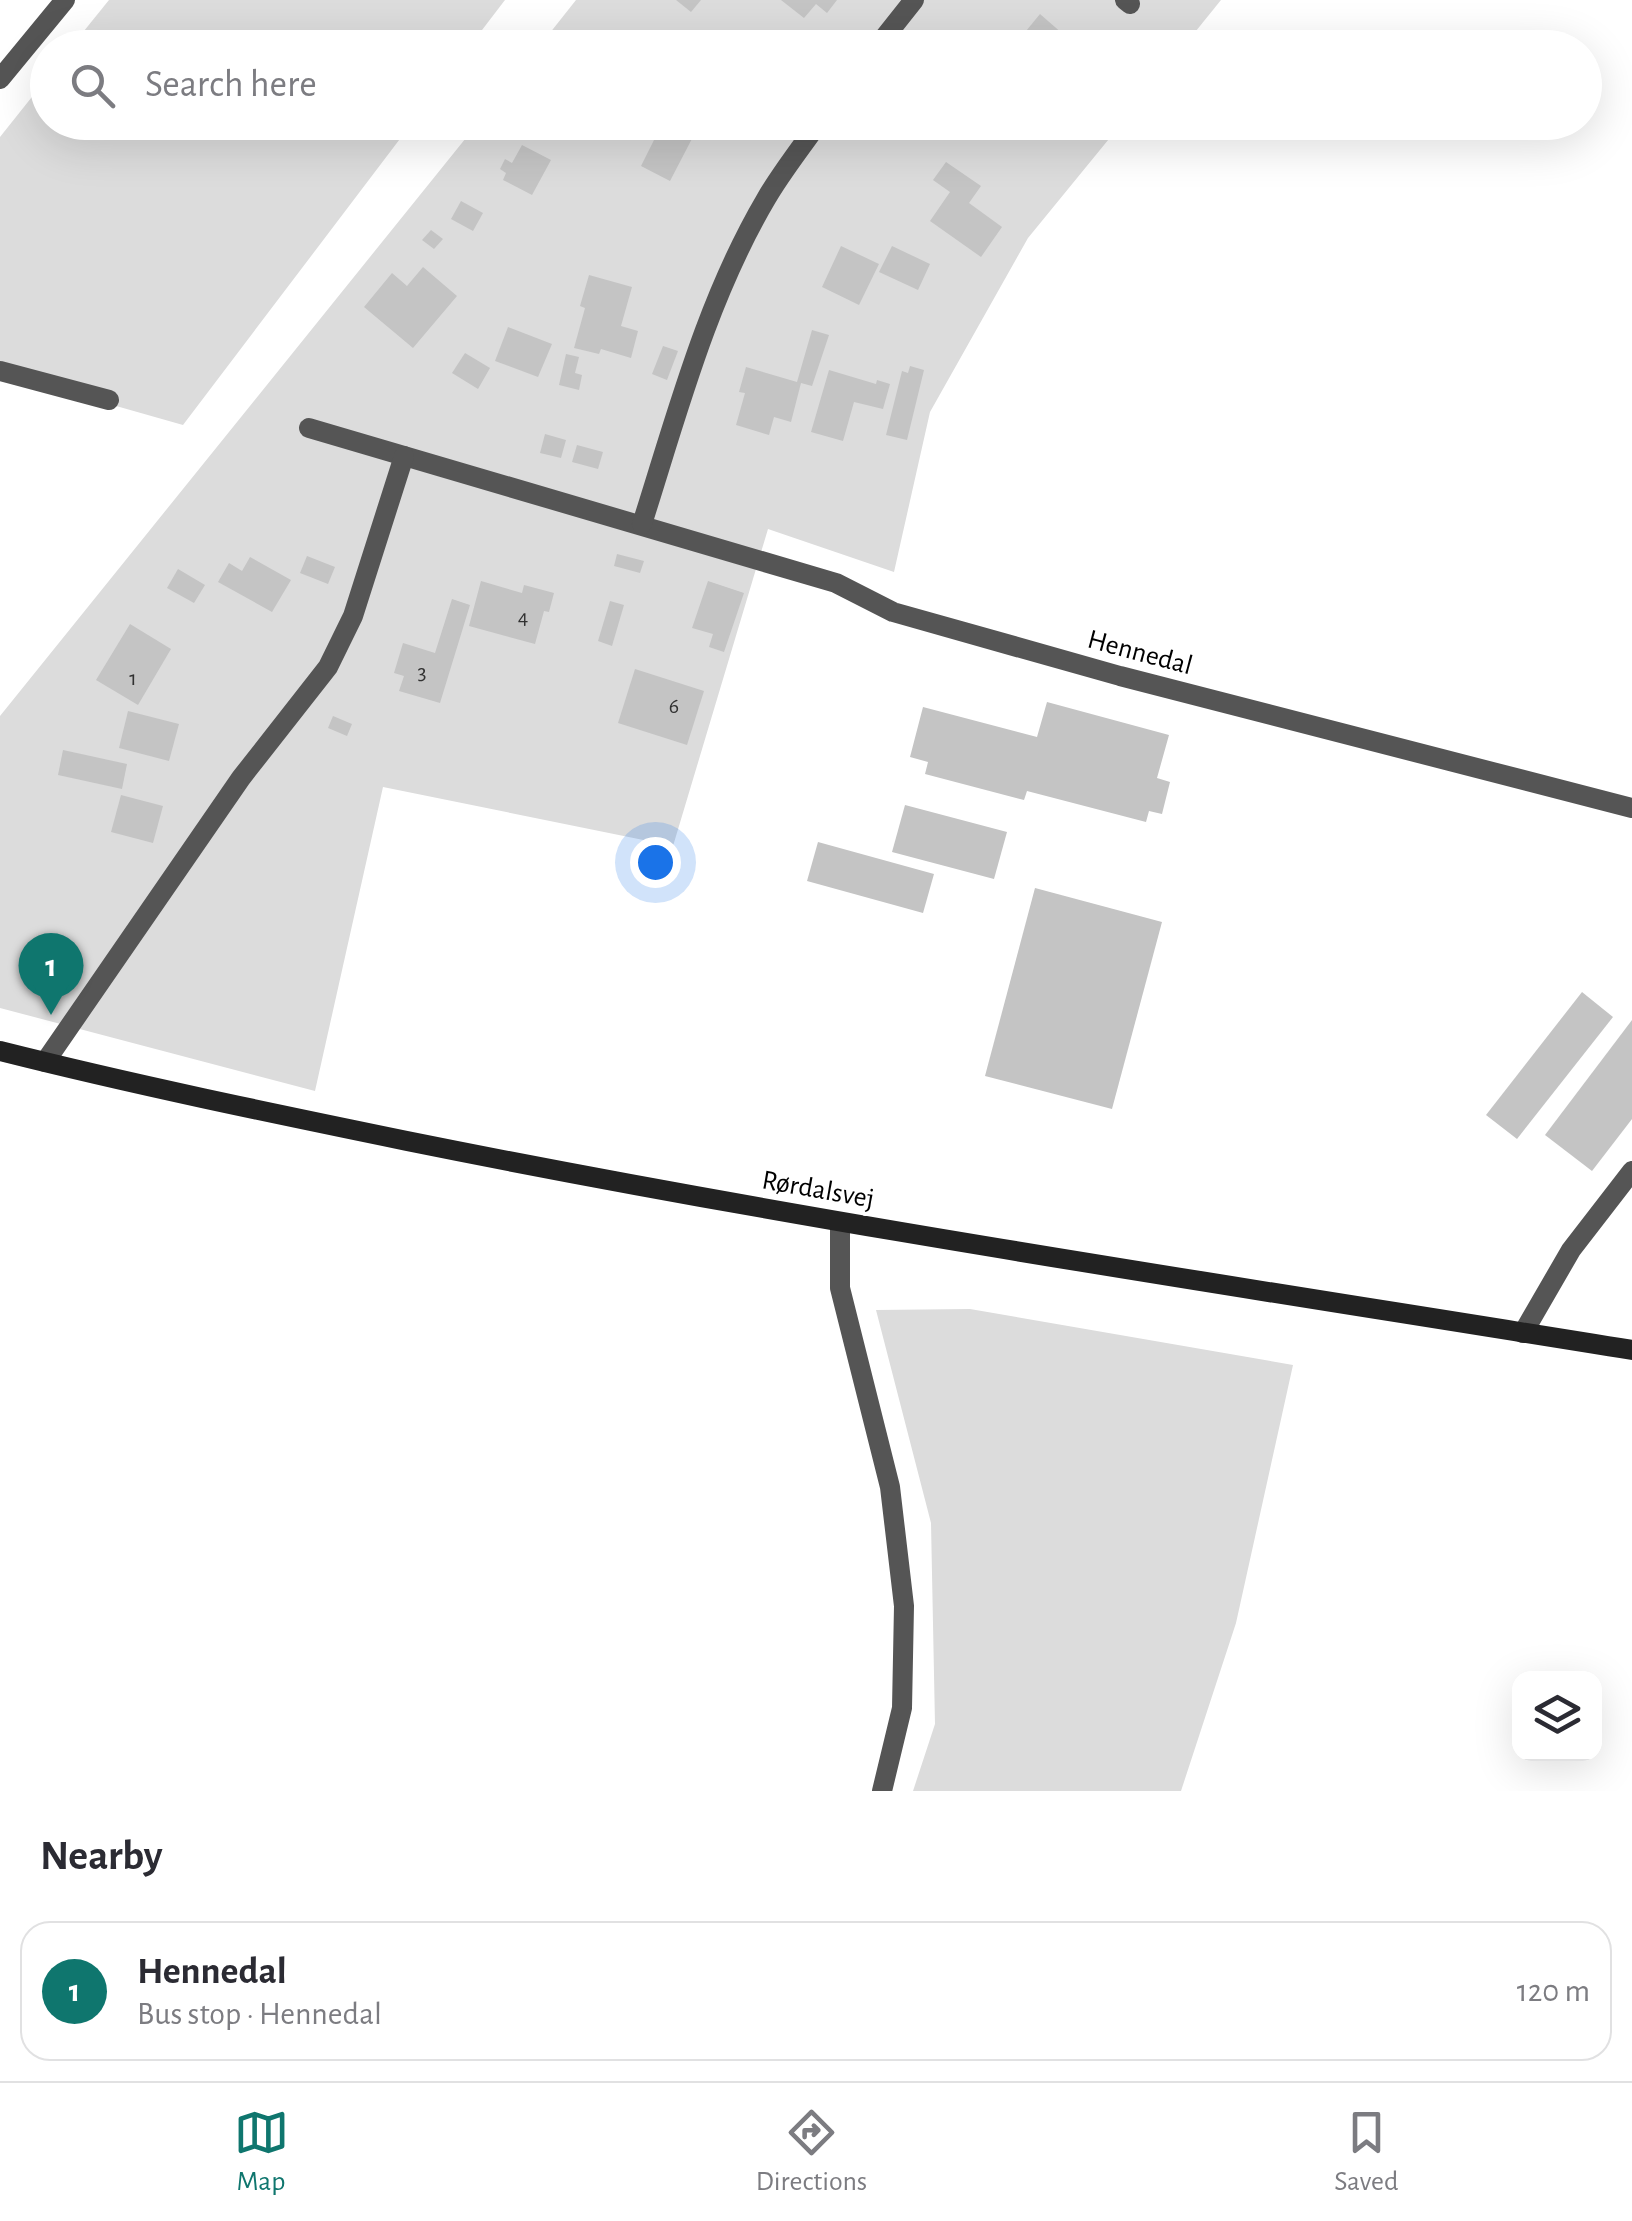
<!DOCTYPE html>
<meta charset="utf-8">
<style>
:root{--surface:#fff;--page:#f2f2f3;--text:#2b2b33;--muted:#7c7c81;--line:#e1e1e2;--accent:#0f766e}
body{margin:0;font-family:"Alegreya Sans",sans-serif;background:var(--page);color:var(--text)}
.controls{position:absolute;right:30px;bottom:30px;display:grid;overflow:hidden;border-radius:20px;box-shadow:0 10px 40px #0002}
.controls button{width:90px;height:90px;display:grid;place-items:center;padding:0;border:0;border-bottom:2px solid var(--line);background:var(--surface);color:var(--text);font:50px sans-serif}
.you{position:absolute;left:655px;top:862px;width:35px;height:35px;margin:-25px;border:8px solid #fff;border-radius:50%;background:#1a73e8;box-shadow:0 0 0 15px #1a73e833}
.badge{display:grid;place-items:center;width:65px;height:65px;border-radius:50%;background:var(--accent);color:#fff;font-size:32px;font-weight:700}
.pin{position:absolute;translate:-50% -82px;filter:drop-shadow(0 2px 5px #0008)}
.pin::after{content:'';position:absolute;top:52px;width:35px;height:30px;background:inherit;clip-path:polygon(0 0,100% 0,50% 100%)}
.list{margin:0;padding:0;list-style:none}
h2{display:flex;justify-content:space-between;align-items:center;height:130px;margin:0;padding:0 40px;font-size:42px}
h2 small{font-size:32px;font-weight:400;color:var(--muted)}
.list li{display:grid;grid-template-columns:65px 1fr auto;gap:30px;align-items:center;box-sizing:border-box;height:140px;margin:0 20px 20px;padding:0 20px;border:2px solid var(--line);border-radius:30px}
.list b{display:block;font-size:38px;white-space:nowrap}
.list p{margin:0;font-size:32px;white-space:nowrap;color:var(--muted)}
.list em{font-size:32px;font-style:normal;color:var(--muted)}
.icon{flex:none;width:55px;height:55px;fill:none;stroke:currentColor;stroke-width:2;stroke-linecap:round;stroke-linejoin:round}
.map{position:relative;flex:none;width:1632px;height:1791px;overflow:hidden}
.search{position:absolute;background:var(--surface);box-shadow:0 10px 40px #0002;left:30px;right:30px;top:30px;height:110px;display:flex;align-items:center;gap:25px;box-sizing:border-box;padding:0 35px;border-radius:55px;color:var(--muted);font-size:38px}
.sheet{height:290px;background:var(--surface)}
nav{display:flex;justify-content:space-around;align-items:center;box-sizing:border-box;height:140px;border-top:2px solid var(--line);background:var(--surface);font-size:28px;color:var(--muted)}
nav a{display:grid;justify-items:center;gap:5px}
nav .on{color:var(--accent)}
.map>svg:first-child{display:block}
</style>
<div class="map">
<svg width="1632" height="1791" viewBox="0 0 1632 1791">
<rect width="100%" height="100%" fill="#fff"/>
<g fill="#dcdcdc">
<path d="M109 0H505L469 47H71Z"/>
<path d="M576 0H1221L1183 47 538 48Z"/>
<path d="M47 78 48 122 412 123 183 425 0 373V137Z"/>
<path d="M478 123H1122L1028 238 930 412 894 572 768 529 673 846 383 787 315 1091 0 1008V716Z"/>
<path d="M970 1309 1293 1365 1236 1623 1181 1791H913L935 1724 931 1523 876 1310Z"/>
</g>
<g fill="#c4c4c4">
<path d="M676 0H701L691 12Z"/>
<path d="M781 0H837L827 13 816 4 804 18Z"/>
<path d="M1040 14 1079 48H1012Z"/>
<path d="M663 122H692L690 127 696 131 670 181 641 166Z"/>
<path d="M522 145 551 160 532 195 503 180 506 173 500 169 505 159 512 163Z"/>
<path d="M946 162 981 186 969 203 1002 227 981 257 930 221 950 192 933 180Z"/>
<path d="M461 201 483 213 473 231 451 219Z"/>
<path d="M431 230 443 239 434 249 422 240Z"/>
<path d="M841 246 879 264 859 305 822 287Z"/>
<path d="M892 246 930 264 918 290 879 272Z"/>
<path d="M423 267 457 296 413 348 364 307 392 273 407 286Z"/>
<path d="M589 275 632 287 621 326 638 331 631 358 601 349 599 354 574 348 585 308 580 306Z"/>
<path d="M508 327 552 344 538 377 495 361Z"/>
<path d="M812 330 829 335 812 386 801 383 791 422 774 417 769 435 736 425 745 393 739 392 746 367 797 382Z"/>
<path d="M663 346 678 351 667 380 652 374Z"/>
<path d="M465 353 490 368 478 389 452 373Z"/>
<path d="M566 354 579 357 575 373 582 375 579 390 559 385Z"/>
<path d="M910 366 924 370 907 440 886 435 902 371 908 373Z"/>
<path d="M829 370 876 384 877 380 890 384 883 409 854 402 843 441 811 432Z"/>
<path d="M545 434 566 440 561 458 540 453Z"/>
<path d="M577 445 603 452 598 469 572 462Z"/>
<path d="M617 554 644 561 640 573 614 566Z"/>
<path d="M307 556 335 567 328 584 300 573Z"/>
<path d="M250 557 291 580 272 612 218 582 229 563 242 571Z"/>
<path d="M178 569 205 585 194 603 167 588Z"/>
<path d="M481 581 522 593 524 585 554 593 549 612 544 611 535 644 469 626Z"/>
<path d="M708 581 744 593 724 652 709 647 713 634 692 628Z"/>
<path d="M452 599 470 605 440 703 399 691 404 676 394 673 403 643 435 653Z"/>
<path d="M610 601 624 605 612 646 598 641Z"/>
<path d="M130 624 171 649 138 705 96 680Z"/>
<path d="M635 669 704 691 687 745 618 723Z"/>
<path d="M1047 702 1169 735 1157 778 1170 782 1162 814 1149 811 1146 822 1027 791 1024 800 925 774 928 762 910 757 923 707 1037 737Z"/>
<path d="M128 711 179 724 169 761 119 748Z"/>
<path d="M333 716 352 724 347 736 328 728Z"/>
<path d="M63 750 127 764 122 789 58 775Z"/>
<path d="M121 795 163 806 153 843 111 832Z"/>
<path d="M905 805 1007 832 994 879 892 852Z"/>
<path d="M818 842 934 874 923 913 807 881Z"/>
<path d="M1035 888 1162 922 1112 1109 985 1076Z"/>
<path d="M1582 992 1613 1017 1517 1139 1486 1115Z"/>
<path d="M1632 1020V1119L1592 1171 1545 1135Z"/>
</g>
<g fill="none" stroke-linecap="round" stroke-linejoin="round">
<g stroke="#555" stroke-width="20">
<path d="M0 79 65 0"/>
<path d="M0 371 109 400"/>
<path d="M840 1222V1288L890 1487 904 1606 902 1708 882 1791"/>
</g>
<g stroke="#555" stroke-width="20">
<path d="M1125 0 1130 4"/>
<path d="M876 48 914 0"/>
<path d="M309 428 836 583 893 612 1120 676 1632 808"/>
<path d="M642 524C677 414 707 299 766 199 781 173 801 148 819 122"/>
<path d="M45 1062 241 778 328 667 353 616 404 456"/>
<path d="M1523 1333 1571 1250 1632 1171"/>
</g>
<path stroke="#222" stroke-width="20" d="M0 1051C135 1085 271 1113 407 1141 813 1223 1223 1284 1632 1350"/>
</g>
<g text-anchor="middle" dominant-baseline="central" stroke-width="8" stroke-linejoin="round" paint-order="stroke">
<g font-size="22" fill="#313131">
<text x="523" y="617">4</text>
<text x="422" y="672">3</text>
<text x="133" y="678">1</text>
<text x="674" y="706">6</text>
</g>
<g font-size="28" fill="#000" stroke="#fff">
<text transform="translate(1140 653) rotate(15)">Hennedal</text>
<text transform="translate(818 1190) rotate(10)">Rørdalsvej</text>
</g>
</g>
</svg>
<div class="controls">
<button><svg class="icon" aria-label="layers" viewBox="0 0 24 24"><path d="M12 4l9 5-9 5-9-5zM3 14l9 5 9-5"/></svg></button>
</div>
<div class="you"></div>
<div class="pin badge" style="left:51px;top:1015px">1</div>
<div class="search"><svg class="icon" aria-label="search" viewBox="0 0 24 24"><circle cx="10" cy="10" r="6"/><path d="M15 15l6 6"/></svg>Search here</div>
</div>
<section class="sheet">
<h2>Nearby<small></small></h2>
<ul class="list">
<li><span class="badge">1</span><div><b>Hennedal</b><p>Bus stop · Hennedal</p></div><em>120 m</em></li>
</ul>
</section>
<nav>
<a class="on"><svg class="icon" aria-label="map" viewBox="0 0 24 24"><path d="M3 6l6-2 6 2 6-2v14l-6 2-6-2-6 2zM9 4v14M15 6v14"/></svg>Map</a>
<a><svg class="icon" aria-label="directions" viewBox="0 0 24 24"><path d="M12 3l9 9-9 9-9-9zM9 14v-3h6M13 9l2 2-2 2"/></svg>Directions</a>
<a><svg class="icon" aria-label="saved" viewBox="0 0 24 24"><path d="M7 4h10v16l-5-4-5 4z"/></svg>Saved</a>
</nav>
